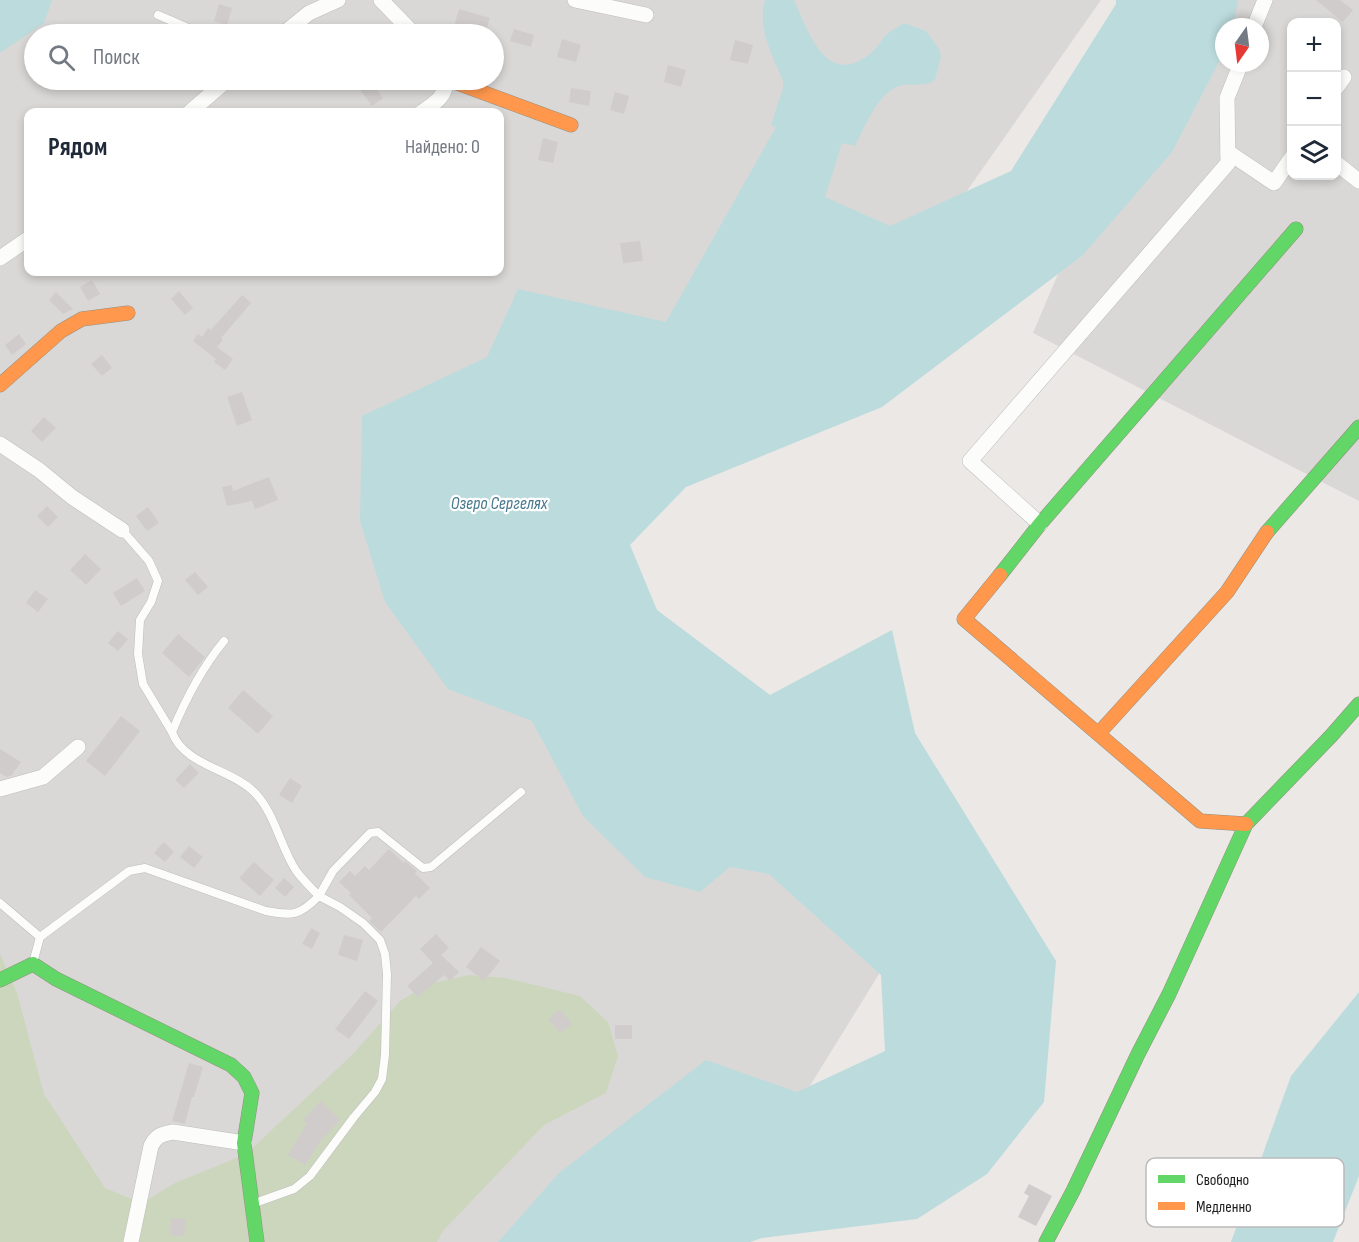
<!DOCTYPE html>
<html lang="ru">
<meta charset="utf-8">
<style>
:root{--surface:#fff;--page:#f6f6f7;--text:#1f2937;--muted:#747a83;--line:#e0e1e3}
body{margin:0;font-family:"Sofia Sans Condensed",sans-serif;background:var(--page);color:var(--text)}
.controls{position:absolute;right:18px;top:18px;display:grid;overflow:hidden;border-radius:12px;box-shadow:0 3px 9px #0003}
.controls button{width:54px;height:54px;display:grid;place-items:center;padding:0;border:0;border-bottom:2px solid var(--line);background:var(--surface);color:var(--text);font:30px sans-serif}
.compass{position:absolute;left:1215px;top:18px;width:54px;height:54px;border-radius:50%;background:var(--surface);box-shadow:0 3px 9px #0003;rotate:194deg}
.list{margin:0;padding:0;list-style:none}
h2{display:flex;justify-content:space-between;align-items:center;height:78px;margin:0;padding:0 24px;font-size:26px}
h2 small{font-size:20px;font-weight:400;color:var(--muted)}
.icon{flex:none;width:33px;height:33px;fill:none;stroke:currentColor;stroke-width:2;stroke-linecap:round;stroke-linejoin:round}
.map{position:relative;flex:none;width:1359px;height:1242px;overflow:hidden}
.search{position:absolute;background:var(--surface);box-shadow:0 3px 9px #0003;left:24px;top:24px;width:480px;height:66px;display:flex;align-items:center;gap:15px;box-sizing:border-box;padding:0 21px;border-radius:33px;color:var(--muted);font-size:22px}
.panel{position:absolute;background:var(--surface);box-shadow:0 3px 9px #0003;left:24px;top:108px;width:480px;height:168px;border-radius:12px}
.map>svg:first-child{display:block}
</style>
<div class="map">
<svg width="1359" height="1242" viewBox="0 0 1359 1242">
<rect width="100%" height="100%" fill="#ebe8e6"/>
<g fill="#dad8d7" fill-rule="evenodd">
<path d="M0 0H1101L865 336 561 460 591 744 915 916 733 1210 659 1242H0ZM34 34H494V80H34ZM28 112H500V272H28Z"/>
<path d="M1174 0H1359V501L1033 333ZM1292 22H1336V176H1292ZM1224 27H1260V63H1224Z"/>
</g>
<path fill="#ccd6bd" d="M0 954 17 993 44 1094 105 1188 142 1203 175 1183 246 1154 352 1055 400 1001 429 984 469 975 506 978 580 996 608 1022 618 1056 606 1093 544 1125 443 1231 437 1242H0Z"/>
<g fill="#bcdbdc">
<path d="M0 0H52L44 23 0 53Z"/>
<path d="M765 0H794C809 33 826 88 870 54 876 49 880 42 885 36 890 31 898 27 904 23L926 31 939 49 941 56 935 80C924 88 911 82 899 86 877 94 865 127 855 146L842 143 825 197 890 226 1011 171 1116 4V0H1238L1233 27H1224V52L1172 152 1083 255 882 407 686 487 630 545 657 610 770 695 892 630 915 733 1056 961 1044 1102 987 1174 917 1219 762 1238 750 1242H498L559 1173 706 1060 797 1092 885 1051 881 975 769 874 730 867 700 892 645 877 583 816 532 721 448 689 385 602 360 521 362 416 487 357 518 289 666 322 776 127 771 125 783 88V81C772 54 757 29 765 0Z"/>
<path d="M1359 992V1176L1333 1242H1231L1291 1076Z"/>
</g>
<g fill="#d0cccb">
<path d="M1316 0H1340L1353 10 1343 22Z"/>
<path d="M219 4 232 8 227 25 214 21Z"/>
<path d="M459 9 490 18 485 34H469L453 30Z"/>
<path d="M514 29 534 35 531 47 510 41Z"/>
<path d="M562 39 581 45 576 62 557 57Z"/>
<path d="M735 40 753 45 748 64 730 60Z"/>
<path d="M668 65 686 70 681 87 664 82Z"/>
<path d="M369 80 383 98 372 106 358 87Z"/>
<path d="M571 88 591 91 589 106 569 102Z"/>
<path d="M615 92 629 96 624 114 610 110Z"/>
<path d="M543 138 558 142 553 163 538 160Z"/>
<path d="M640 241 643 261 623 263 620 243Z"/>
<path d="M92 280 100 294 88 301 80 287Z"/>
<path d="M179 291 193 308 185 315 171 299Z"/>
<path d="M56 292 73 309 63 314 49 300Z"/>
<path d="M242 295 251 303 221 338 223 340 217 347 233 359 225 370 214 362 216 359 193 341 198 334 202 337 208 328 211 330Z"/>
<path d="M19 334 26 344 12 355 5 345Z"/>
<path d="M102 355 112 368 102 376 91 364Z"/>
<path d="M242 392 252 420 237 426 227 397Z"/>
<path d="M44 417 56 428 42 442 31 431Z"/>
<path d="M269 477 278 500 255 509 252 501 227 506 222 487 232 485 233 491Z"/>
<path d="M47 506 58 517 48 527 37 516Z"/>
<path d="M148 507 159 523 147 531 136 516Z"/>
<path d="M85 554 101 569 86 585 70 570Z"/>
<path d="M195 572 208 587 198 595 185 580Z"/>
<path d="M137 578 145 591 121 606 113 593Z"/>
<path d="M35 590 48 599 38 612 26 603Z"/>
<path d="M118 631 128 639 118 651 108 643Z"/>
<path d="M178 634 205 657 189 677 162 653Z"/>
<path d="M243 690 273 716 258 734 228 708Z"/>
<path d="M121 716 140 731 105 776 86 761Z"/>
<path d="M0 749 21 762 12 775 7 777 0 773Z"/>
<path d="M190 764 199 773 184 788 175 780Z"/>
<path d="M290 778 302 786 292 803 279 795Z"/>
<path d="M164 842 174 852 165 862 154 853Z"/>
<path d="M189 846 203 857 194 868 180 857Z"/>
<path d="M389 849 404 863 405 861 417 871 415 873 430 888 419 899 416 896 381 932 369 921 372 918 349 895 351 893 339 882 350 871 355 876 365 866 369 870Z"/>
<path d="M254 862 274 880 260 896 239 878Z"/>
<path d="M284 878 294 887 285 897 275 888Z"/>
<path d="M311 928 320 933 312 949 302 944Z"/>
<path d="M436 934 449 948 441 955 459 972 450 981 444 975 418 997 407 986 433 963 420 949Z"/>
<path d="M344 935 363 940 357 961 338 955Z"/>
<path d="M481 947 500 961 484 981 466 967Z"/>
<path d="M365 991 378 1001 349 1039 335 1029Z"/>
<path d="M560 1009 572 1024 560 1033 548 1019Z"/>
<rect x="615" y="1025" width="17" height="14"/>
<path d="M189 1063 203 1067 194 1097H192L185 1124 172 1121Z"/>
<path d="M321 1101 340 1120 320 1142 305 1165 288 1155 307 1124 303 1120Z"/>
<path d="M1029 1184 1052 1196 1036 1226 1018 1217 1029 1196 1024 1193Z"/>
<path d="M171 1218 186 1219 184 1236 169 1235Z"/>
</g>
<g fill="none" stroke-linecap="round" stroke-linejoin="round">
<defs>
<g id="lane">
<path d="M158 15 202 34"/>
<path d="M122 530 149 561 158 581 151 602 140 620 138 654 143 684 172 732"/>
<path d="M224 641C201 669 186 698 172 732 184 766 233 769 256 794 276 816 281 849 297 872 304 881 312 889 319 896L333 871 370 833 378 832 423 868 431 867 521 792"/>
<path d="M0 903 40 937"/>
<path d="M33 963 40 937 129 871 145 868 266 911C293 916 299 916 319 896L340 907 363 923 380 940 385 954 387 974 385 1055 382 1079 375 1092 354 1117 310 1176 294 1189 255 1203"/>
</g>
<g id="street">
<path d="M381 0 414 34"/>
<path d="M575 0 646 15"/>
<path d="M1254 27 1265 0"/>
<path d="M283 34 309 13 338 0"/>
<path d="M1336 88 1344 77"/>
<path d="M190 112 227 80"/>
<path d="M422 112C435 103 446 97 446 80"/>
<path d="M1228 152 1274 183 1292 157"/>
<path d="M1336 163 1359 181"/>
<path d="M0 258 28 239"/>
<path d="M0 444 39 470 72 497 122 530"/>
<path d="M1040 524 970 461 1228 163 1227 98 1241 63"/>
<path d="M0 789 43 777 78 747"/>
<path d="M131 1242 151 1146C156 1136 161 1134 173 1132L244 1143"/>
</g>
<g id="fast">
<path d="M1267 532 1359 427"/>
<path d="M1000 575 1040 524 1296 229"/>
<path d="M0 980 33 964 56 979 231 1065 244 1077 252 1093 244 1143 257 1242"/>
<path d="M1046 1242 1073 1191 1138 1054 1169 994 1246 824 1331 736 1359 704"/>
</g>
<g id="slow">
<path d="M449 80 571 125"/>
<path d="M0 385 61 331 82 319 128 313"/>
<path d="M1000 575 964 619 1200 821 1246 824"/>
<path d="M1099 733 1227 592 1267 532"/>
</g>
</defs>
<use href="#lane" stroke="#bebdbc" stroke-width="9"/>
<use href="#street" stroke="#bebdbc" stroke-width="16"/>
<use href="#fast" stroke="#949180" stroke-width="15"/>
<use href="#slow" stroke="#949180" stroke-width="15"/>
<use href="#lane" stroke="#fcfcfb" stroke-width="8"/>
<use href="#street" stroke="#fcfcfb" stroke-width="15"/>
<use href="#fast" stroke="#63d668" stroke-width="14"/>
<use href="#slow" stroke="#ff974d" stroke-width="14"/>
</g>
<g text-anchor="middle" dominant-baseline="central" stroke-width="4.5" stroke-linejoin="round" paint-order="stroke">
<g font-size="18" font-style="italic" fill="#49788d" stroke="#fff">
<text x="499" y="503">Озеро Сергелях</text>
</g>
</g>
<rect x="1146" y="1158" width="198" height="69" rx="9" fill="#fff" stroke="#bbb" stroke-width="1.5"/>
<rect x="1158" y="1175" width="27" height="8" fill="#63d668"/>
<rect x="1158" y="1202" width="27" height="8" fill="#ff974d"/>
<g font-size="16" fill="#1d1d1d">
<text x="1196" y="1185">Свободно</text>
<text x="1196" y="1212">Медленно</text>
</g>
</svg>
<div class="controls">
<button>+</button>
<button>−</button>
<button><svg class="icon" aria-label="layers" viewBox="0 0 24 24"><path d="M12 4l9 5-9 5-9-5zM3 14l9 5 9-5"/></svg></button>
</div>
<svg class="compass" viewBox="-18 -18 36 36"><path d="M0-13l5 13h-10z" fill="#e53935"/><path d="M0 13l5-13h-10z" fill="#747a83"/></svg>
<div class="search"><svg class="icon" aria-label="search" viewBox="0 0 24 24"><circle cx="10" cy="10" r="6"/><path d="M15 15l6 6"/></svg>Поиск</div>
<section class="panel">
<h2>Рядом<small>Найдено: 0</small></h2>
<ul class="list">
</ul>
</section>
</div>
